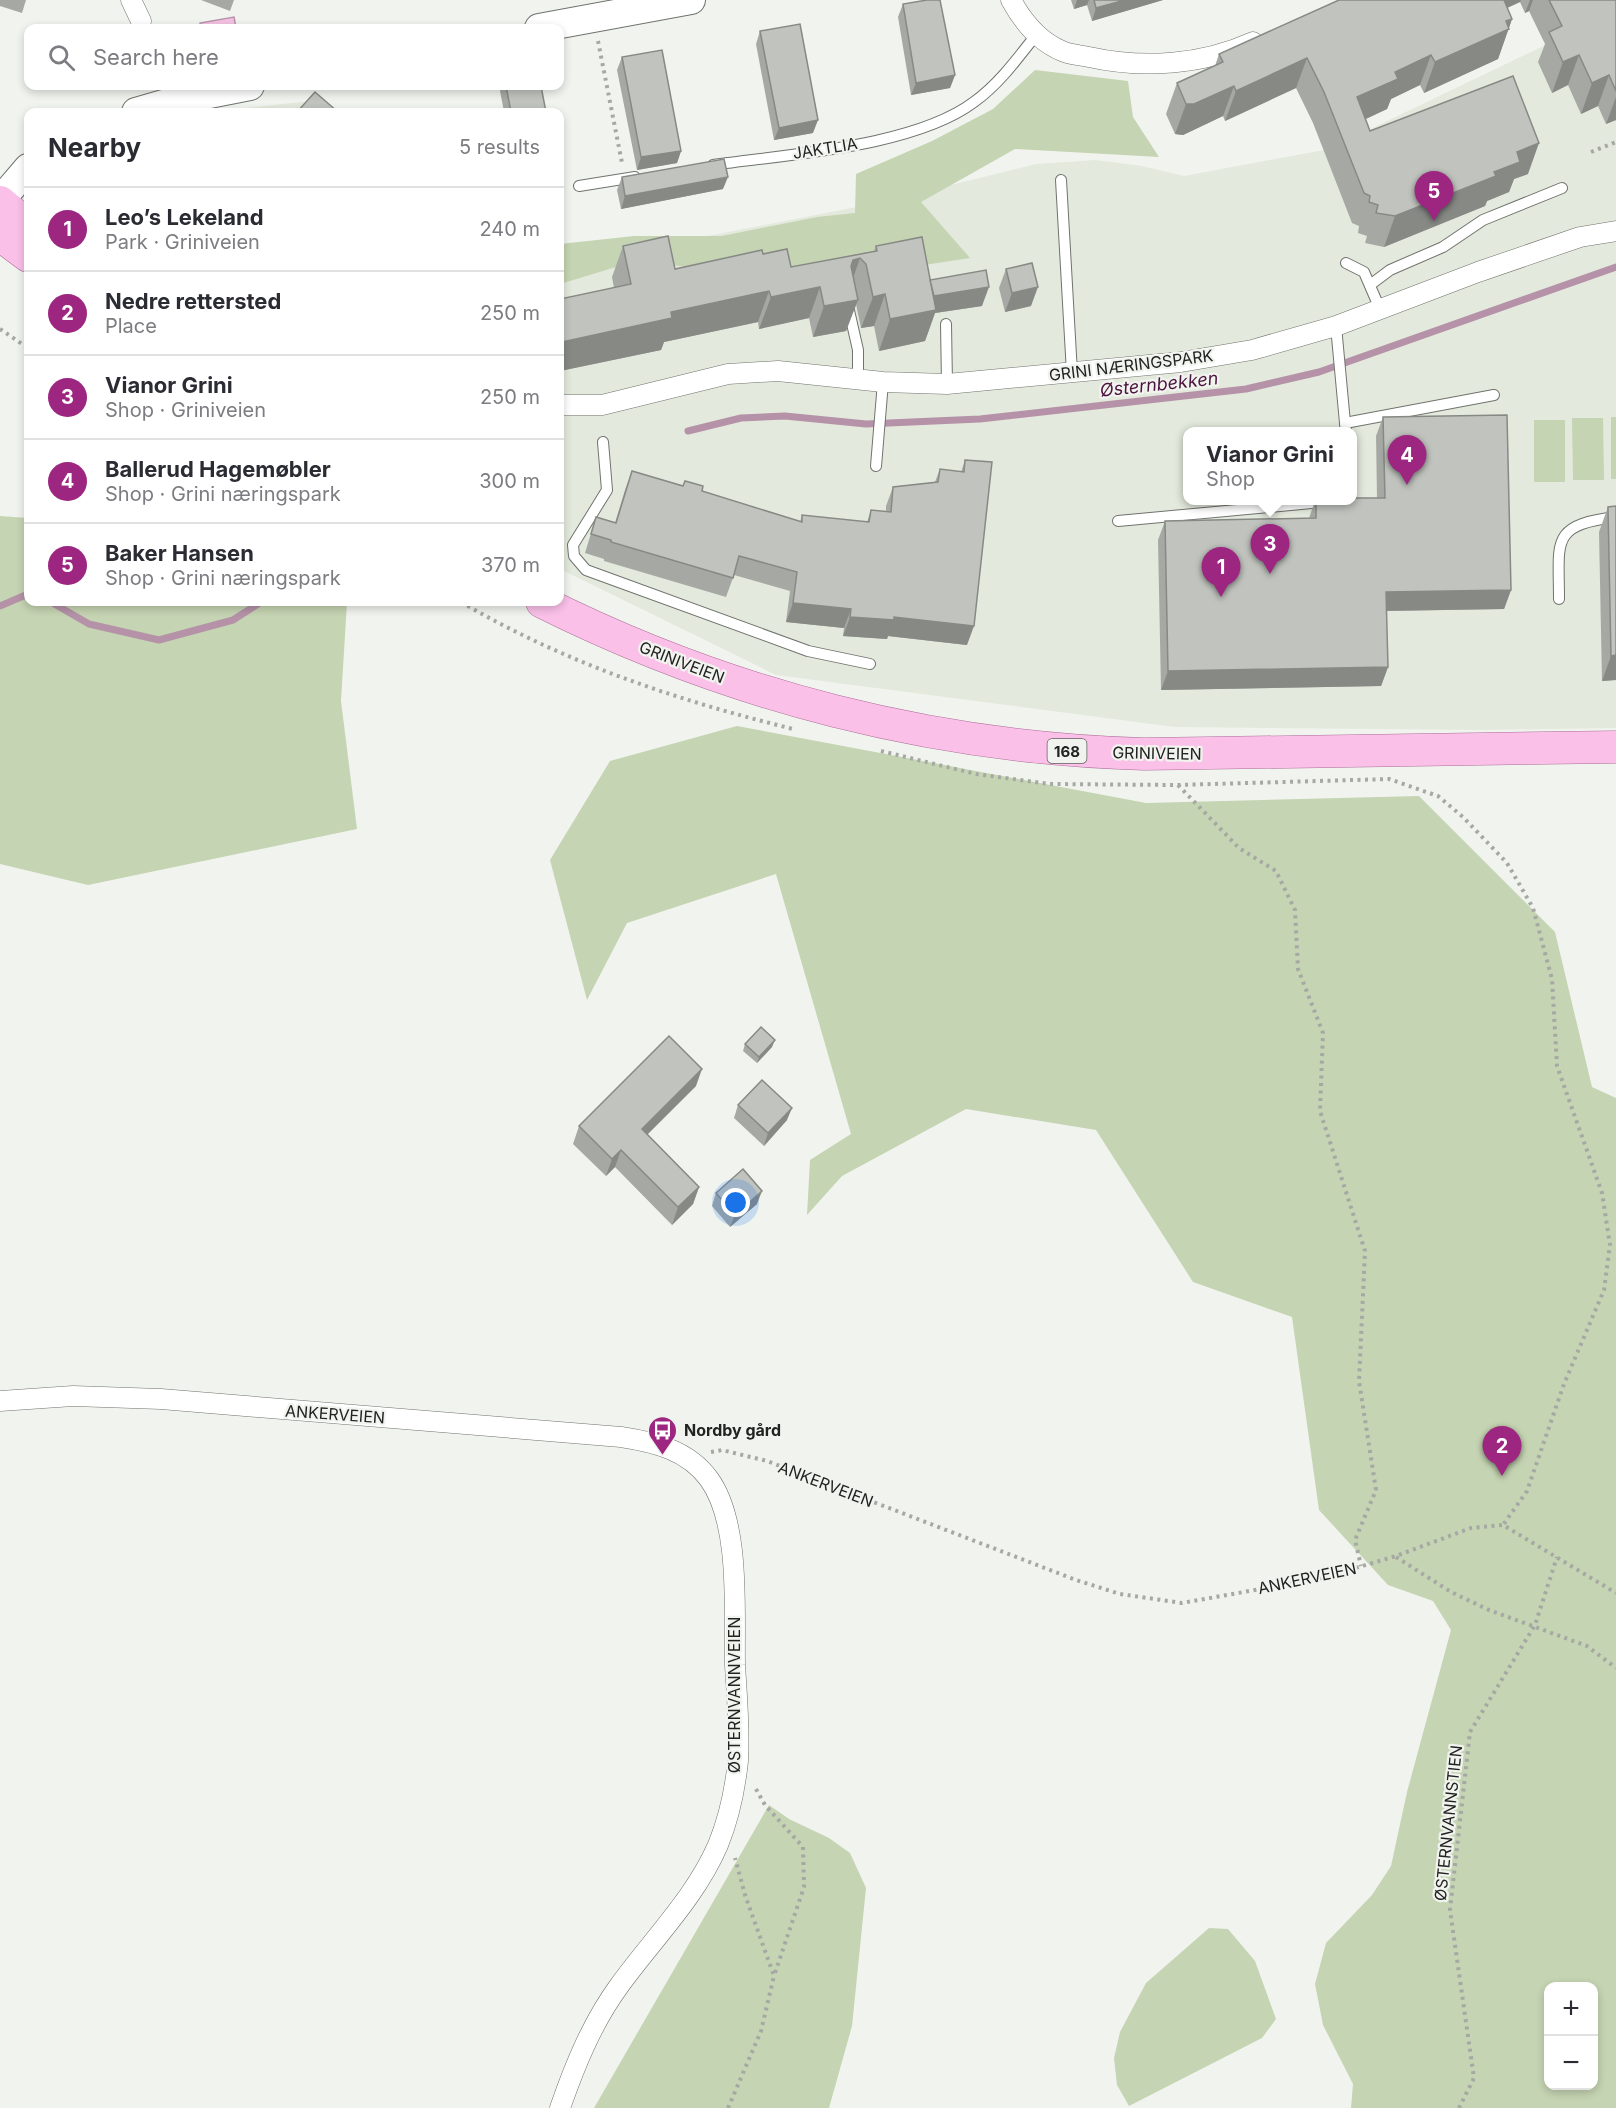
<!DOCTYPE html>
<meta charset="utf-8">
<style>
:root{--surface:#fff;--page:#f7f7f7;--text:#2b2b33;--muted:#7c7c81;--line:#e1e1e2;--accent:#9c2680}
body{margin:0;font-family:Inter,sans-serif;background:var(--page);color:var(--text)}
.controls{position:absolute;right:18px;bottom:18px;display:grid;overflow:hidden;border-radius:12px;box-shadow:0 3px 9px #0003}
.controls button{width:54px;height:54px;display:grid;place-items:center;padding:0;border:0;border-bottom:2px solid var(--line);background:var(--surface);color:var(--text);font:30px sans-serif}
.you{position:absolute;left:736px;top:1203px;width:21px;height:21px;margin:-15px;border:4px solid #fff;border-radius:50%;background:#1a73e8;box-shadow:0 0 0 9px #1a73e833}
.badge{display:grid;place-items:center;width:39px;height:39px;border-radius:50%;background:var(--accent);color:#fff;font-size:20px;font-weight:700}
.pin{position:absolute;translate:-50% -50px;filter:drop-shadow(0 2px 3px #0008)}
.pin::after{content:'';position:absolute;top:32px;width:21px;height:18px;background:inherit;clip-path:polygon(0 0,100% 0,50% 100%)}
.popup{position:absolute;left:1183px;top:427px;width:174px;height:78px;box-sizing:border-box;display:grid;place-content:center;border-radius:12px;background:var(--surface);filter:drop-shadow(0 2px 4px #0005);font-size:20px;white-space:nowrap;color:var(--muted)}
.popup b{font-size:22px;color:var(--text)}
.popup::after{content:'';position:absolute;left:50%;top:100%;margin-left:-12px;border:12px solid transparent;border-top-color:var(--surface)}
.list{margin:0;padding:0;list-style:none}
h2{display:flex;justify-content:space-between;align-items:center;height:78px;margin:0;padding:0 24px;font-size:26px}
h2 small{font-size:20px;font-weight:400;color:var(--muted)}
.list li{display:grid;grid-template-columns:39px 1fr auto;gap:18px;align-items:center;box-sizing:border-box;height:84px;padding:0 24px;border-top:2px solid var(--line)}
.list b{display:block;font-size:22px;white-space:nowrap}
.list p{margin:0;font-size:20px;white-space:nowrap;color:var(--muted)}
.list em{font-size:20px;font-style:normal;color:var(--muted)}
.icon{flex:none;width:33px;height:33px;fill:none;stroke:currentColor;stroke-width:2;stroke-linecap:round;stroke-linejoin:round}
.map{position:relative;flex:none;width:1616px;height:2108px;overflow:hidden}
.search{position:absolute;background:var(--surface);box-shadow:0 3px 9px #0003;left:24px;top:24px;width:540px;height:66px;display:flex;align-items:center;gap:15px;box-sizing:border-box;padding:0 21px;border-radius:12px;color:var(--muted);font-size:22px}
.panel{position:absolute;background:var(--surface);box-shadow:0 3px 9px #0003;left:24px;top:108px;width:540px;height:498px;border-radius:12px}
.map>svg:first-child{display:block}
</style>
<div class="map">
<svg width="1616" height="2108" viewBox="0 0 1616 2108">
<rect width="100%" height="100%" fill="#f1f4ee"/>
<g fill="#e3e9dc" fill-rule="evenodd">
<path d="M1616 11V728L1483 730 1174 727 776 675 560 569V258L642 249 882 202 1036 164 1095 160 1142 166 1184 176 1329 149ZM1188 432H1352V500H1188Z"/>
<path d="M318 100 336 112H211Z"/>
</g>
<g fill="#c5d4b2" fill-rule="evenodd">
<path d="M1035 70 1128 81 1133 117 1159 157 1015 149 921 202 970 258 800 284 639 260 560 284V244L634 236H722L817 217 855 213 856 174 932 141 993 109Z"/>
<rect x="1611" y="417" width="5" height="62"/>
<path d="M1572 418H1603L1604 480H1573Z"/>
<rect x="1534" y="420" width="31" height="62"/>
<path d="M0 516 28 518V602H347L341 701 357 829 88 885 0 864Z"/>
<path d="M737 726 1146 803 1419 796 1555 932 1592 1087 1616 1098V2108H1351L1353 2084 1323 2025 1315 1984 1326 1943 1372 1895 1391 1866 1407 1792 1451 1630 1433 1601 1388 1585 1319 1510 1292 1317 1193 1282 1096 1130 966 1109 842 1176 807 1215 810 1160 851 1134 776 874 627 923 587 1000 550 860 610 761ZM1594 1986V2086H1548V1986Z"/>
<path d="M769 1805 789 1819 829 1838 850 1853 866 1888 852 2026 829 2108H594Z"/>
<path d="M1209 1928 1228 1929 1255 1961 1276 2019 1262 2038 1129 2106 1117 2085 1114 2058 1120 2032 1146 1983Z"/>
</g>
<path fill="#f4c1e2" stroke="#b592a8" stroke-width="1.5" d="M234 17 236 28H201L200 23Z"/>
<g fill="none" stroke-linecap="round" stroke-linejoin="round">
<g stroke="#b592a8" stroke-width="7">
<path d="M688 431 741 418 785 416 866 424 980 419 1246 389 1319 372 1616 267"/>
<path d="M51 602 89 624 159 640 233 620 261 602"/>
<path d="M0 606 28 594"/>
</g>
<defs>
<g id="service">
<path d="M713 165C788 154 914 147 974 102 999 84 1017 59 1036 35"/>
<path d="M1061 180 1072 373"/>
<path d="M579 186 635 177"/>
<path d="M1346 263 1364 272 1380 309"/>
<path d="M1370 285 1390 270 1443 247 1483 220 1562 188"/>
<path d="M848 306 858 350V380"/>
<path d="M946 324 947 384"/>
<path d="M1336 326 1345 423"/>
<path d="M1346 432 1345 423 1494 395"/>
<path d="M603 442 607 490 573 545 574 556 586 570 808 651 870 664"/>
<path d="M876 466 883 382"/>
<path d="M1118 521 1344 500"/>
<path d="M1559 599C1559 541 1550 525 1616 517"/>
</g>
<g id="minor">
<path d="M131 0 141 21"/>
<path d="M1011 0C1023 22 1038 41 1062 51 1070 55 1081 55 1089 57 1143 69 1202 65 1253 42"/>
<path d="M560 405H602L728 374 778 371 883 382 947 384 1181 362 1252 350 1336 326 1478 272 1580 237 1616 231"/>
<path d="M0 1401 73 1396 161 1399 621 1437C654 1442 688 1450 709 1479 741 1523 734 1612 735 1665 737 1697 740 1730 738 1761 735 1790 729 1818 718 1845 695 1898 653 1939 619 1986 592 2023 575 2065 560 2108"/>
</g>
<g id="secondary">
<path d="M539 28 691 0"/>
<path d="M136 112 174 101 250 86"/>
<path d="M0 201 28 168"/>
</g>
<g id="primary">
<path d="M0 202 28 226"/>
<path d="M0 235 28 256"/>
<path d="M542 602C730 696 934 748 1144 754L1616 747"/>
</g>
</defs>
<use href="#service" stroke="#70736d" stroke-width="12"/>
<use href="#minor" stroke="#70736d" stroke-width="21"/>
<use href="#secondary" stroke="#70736d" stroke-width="30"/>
<use href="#primary" stroke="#ac6e98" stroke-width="33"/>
<g stroke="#a6a8a4" stroke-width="4" stroke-dasharray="3 4.5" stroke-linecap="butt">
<path d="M598 41 622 163"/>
<path d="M1591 152 1616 142"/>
<path d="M0 329 28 348"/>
<path d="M461 602C565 663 676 700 793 729"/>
<path d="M881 751 976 774 1050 784 1177 785 1389 779 1438 796 1463 817 1507 863 1533 908 1552 979 1557 1066 1602 1193 1610 1245 1604 1290 1564 1384 1527 1491 1503 1525"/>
<path d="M1178 785 1239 848 1276 871 1295 910 1298 969 1323 1033 1320 1111 1365 1251 1359 1381 1376 1490 1355 1540 1361 1566"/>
<path d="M711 1452 722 1450 767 1461 1076 1580 1120 1594 1182 1603 1322 1578 1396 1556 1471 1528 1503 1525 1616 1593"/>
<path d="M1396 1557 1451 1592 1489 1610 1587 1646 1616 1668"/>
<path d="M756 1789 765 1805 803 1847 804 1887 774 1976"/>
<path d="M728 2108 761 2031 774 1976 745 1895 735 1858"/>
<path d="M1459 2108 1474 2078 1450 1910 1470 1732 1535 1625 1557 1557"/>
</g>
<use href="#service" stroke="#fff" stroke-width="10"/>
<use href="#minor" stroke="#fff" stroke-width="20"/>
<use href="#secondary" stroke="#fff" stroke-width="28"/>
<use href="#primary" stroke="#fac0e8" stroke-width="32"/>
</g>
<g fill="#a6a9a3">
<path d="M0 0H26L22 13 0 6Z"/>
<path d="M201 0H234L230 11Z"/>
<path d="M1071 0H1163L1092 21 1087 5 1074 9Z"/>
<path d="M1339 0H1616V120L1606 124 1598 106 1581 114 1568 85 1552 93 1538 62 1545 44 1529 11 1525 13 1520 2 1507 8 1512 19 1498 59 1424 93 1420 85 1391 99 1387 109 1366 119 1370 131 1528 174 1514 179 1509 192 1487 201 1485 206 1384 247 1365 243 1367 236 1358 233 1359 226 1352 223 1313 123 1296 88 1225 121 1223 116 1183 135 1175 134 1166 114 1177 83 1215 66 1219 54Z"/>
<path d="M903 4 955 75 950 88 911 95 898 17Z"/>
<path d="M760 31 813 133 774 140 756 44Z"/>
<path d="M622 57 681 151 677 163 637 170 617 70Z"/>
<path d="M502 86H541L546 112H504L500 91Z"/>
<path d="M622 177 723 189 621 209 617 190Z"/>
<path d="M623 246 675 269 763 254 791 267 874 251 876 246 930 280 982 306 935 313 925 341 879 351 874 326 861 328 856 304 846 331 813 337 809 318 759 329 758 322 664 342 661 350 560 371V299L614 288 612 277Z"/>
<path d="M1006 269 1031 306 1005 312 999 288Z"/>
<path d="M1383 417 1511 590 1504 609 1386 611 1388 667 1381 686 1161 690 1158 540 1165 521 1309 518 1315 501H1353L1377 498 1376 436Z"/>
<path d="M965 460 967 645 888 636 887 639 843 636 844 628 786 622 790 591 734 575 726 597 604 561V559L585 553 596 517 615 523 625 490 632 471 702 491 800 522 802 515 867 522 871 510 886 512V506L893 487 935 482 940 469 961 472Z"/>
<path d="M1616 506V680L1602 681 1599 532 1608 507Z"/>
<path d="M745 1044 772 1047 757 1063 743 1051Z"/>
<path d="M696 1086 647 1134 699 1187 693 1204 672 1225 615 1167 606 1176 573 1144 579 1126Z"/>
<path d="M738 1105 787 1120 764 1146 734 1118Z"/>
<path d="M716 1193 757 1204 730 1227 712 1206Z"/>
</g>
<g fill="#878985">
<path d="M1077 0H1089L1087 5 1074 9Z"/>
<path d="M1125 0H1163L1092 21 1096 8Z"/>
<path d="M1493 0H1521L1520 2 1487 17Z"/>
<path d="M1530 0H1533L1529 11 1525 13Z"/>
<path d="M1512 19 1498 59 1424 93 1435 62Z"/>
<path d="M1431 55 1420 85 1391 99 1387 109 1346 128 1357 97 1395 72Z"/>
<path d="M1579 55 1568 85 1552 93 1563 62Z"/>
<path d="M1307 58 1296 88 1225 121 1236 91Z"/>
<path d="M955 75 950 88 911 95 916 83Z"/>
<path d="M1609 75 1598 106 1581 114 1592 83Z"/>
<path d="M1234 86 1223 116 1183 135 1175 134 1186 104Z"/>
<path d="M1616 97V120L1606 124Z"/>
<path d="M818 120 813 133 774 140 779 128Z"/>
<path d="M1539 143 1528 174 1514 179 1509 192 1487 201 1485 206 1384 247 1395 216 1494 172 1517 152Z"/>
<path d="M681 151 677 163 637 170 641 157Z"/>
<path d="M728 177 723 189 621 209 625 196Z"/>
<path d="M860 258 849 290 842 292 853 260Z"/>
<path d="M820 287 809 318 759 329 771 297Z"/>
<path d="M989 287 982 306 935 313 925 341 879 351 890 319 930 296Z"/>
<path d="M1038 287 1031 306 1005 312 1012 293Z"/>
<path d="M769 291 758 322 664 342 661 350 560 371V350L562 342 671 312Z"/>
<path d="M885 294 874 326 861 328 873 297Z"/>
<path d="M858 300 846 331 813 337 824 306Z"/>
<path d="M1511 590 1504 609 1379 611 1386 592Z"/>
<path d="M793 603 851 609 844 628 786 622Z"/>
<path d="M850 617H894L974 626 967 645 888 636 887 639 843 636Z"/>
<path d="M1616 655V680L1602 681 1611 656Z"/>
<path d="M1388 667 1381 686 1161 690 1168 671Z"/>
<path d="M775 1040 772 1047 757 1063 759 1057Z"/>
<path d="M702 1069 696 1086 636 1146 642 1129Z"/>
<path d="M792 1108 787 1120 764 1146 768 1133Z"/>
<path d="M621 1150 615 1167 606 1176 612 1159Z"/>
<path d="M699 1187 693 1204 672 1225 678 1207Z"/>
<path d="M762 1191 757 1204 730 1227 735 1215Z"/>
</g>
<g fill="#c1c4be" stroke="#878985" stroke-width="1.5">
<path d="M927 0H940L955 75 916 83 903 4Z"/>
<path d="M1094 0H1125L1096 8Z"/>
<path d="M1339 0H1504L1512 19 1506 21 1509 29 1435 62 1431 55 1395 72 1398 79 1357 97 1370 131 1513 76 1539 143 1517 152 1520 162 1494 172 1496 176 1395 216 1376 213 1378 205 1369 202 1370 196 1364 193 1324 92 1307 58 1236 91 1234 86 1194 104H1186L1177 83 1223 62 1219 54Z"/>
<path d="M1549 0H1616V91L1609 75 1592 83 1579 55 1563 62 1549 32 1562 26Z"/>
<path d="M800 24 818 120 779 128 760 31Z"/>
<path d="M662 50 681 151 641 157 622 57Z"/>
<path d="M506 86H541L546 112H511Z"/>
<path d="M315 92 338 112H297Z"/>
<path d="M724 159 728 177 625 196 622 177Z"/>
<path d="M668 236 675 269 762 250 763 254 787 249 791 267 877 251 876 246 922 237 936 310 890 319 885 294 873 297 866 264 860 258 853 260 851 266 858 300 824 306 820 287 771 297 769 291 671 312 672 318 562 342 560 328V299L631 284 623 246Z"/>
<path d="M1032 263 1038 287 1012 293 1006 269Z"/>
<path d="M986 270 989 287 934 296 930 280Z"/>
<path d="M1507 415 1511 590 1386 592 1388 667 1168 671 1165 521 1316 518V501H1353V498H1385L1383 417Z"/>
<path d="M965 460 992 462 974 626 894 617V620L850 617 851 609 793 603 797 572 739 556 733 578 611 542V540L591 534 596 517 616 523 632 471 683 486 685 481 703 486 702 491 802 522V515L869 522 871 510 891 512 893 487 938 482 940 469 964 472Z"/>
<path d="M1616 506V655L1611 656 1608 507Z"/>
<path d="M761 1027 775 1040 759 1057 745 1044Z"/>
<path d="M669 1036 702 1069 642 1129 699 1187 678 1207 621 1150 612 1159 579 1126Z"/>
<path d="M762 1080 792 1108 768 1133 738 1105Z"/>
<path d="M743 1169 762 1191 735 1215 716 1193Z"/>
</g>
<defs>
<symbol id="bus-pin" viewBox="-11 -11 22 30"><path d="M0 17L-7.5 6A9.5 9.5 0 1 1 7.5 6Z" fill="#9c2680" stroke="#f1f4ee"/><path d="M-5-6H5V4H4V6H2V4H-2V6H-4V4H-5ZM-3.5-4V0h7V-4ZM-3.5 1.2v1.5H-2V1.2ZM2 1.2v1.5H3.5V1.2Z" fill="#fff"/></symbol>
</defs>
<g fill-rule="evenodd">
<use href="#bus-pin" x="646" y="1414" width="33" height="45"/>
</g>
<g text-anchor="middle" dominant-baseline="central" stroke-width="4.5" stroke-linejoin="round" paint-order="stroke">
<rect fill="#f1f4ee" stroke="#60625e" stroke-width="1.5" x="1047.5" y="739" width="39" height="24" rx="4.5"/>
<g font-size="15" font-weight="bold" fill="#222321">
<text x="1067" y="751">168</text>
</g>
<g font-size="16" fill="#222321" stroke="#f1f4ee">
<text transform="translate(825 148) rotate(-9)">JAKTLIA</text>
<text transform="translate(1131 365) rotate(-7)">GRINI NÆRINGSPARK</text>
<text transform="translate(682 662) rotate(21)">GRINIVEIEN</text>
<text transform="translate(1157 753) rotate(1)">GRINIVEIEN</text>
<text transform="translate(335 1414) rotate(4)">ANKERVEIEN</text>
<text transform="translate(826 1484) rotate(21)">ANKERVEIEN</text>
<text transform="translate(1307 1578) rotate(-12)">ANKERVEIEN</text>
<text transform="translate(734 1695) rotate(-90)">ØSTERNVANNVEIEN</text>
<text transform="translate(1448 1823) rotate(-84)">ØSTERNVANNSTIEN</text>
</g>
<g font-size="16" font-weight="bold" fill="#222321" stroke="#f1f4ee" text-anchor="start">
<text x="684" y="1430">Nordby gård</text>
</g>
<g font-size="18" font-style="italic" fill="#4c133e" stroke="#f1f4ee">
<text transform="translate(1159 384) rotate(-6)">Østernbekken</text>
</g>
</g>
</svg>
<div class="controls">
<button>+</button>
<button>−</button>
</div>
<div class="you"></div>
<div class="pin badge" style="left:1221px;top:597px">1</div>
<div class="pin badge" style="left:1502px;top:1476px">2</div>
<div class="pin badge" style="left:1270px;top:574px">3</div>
<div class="popup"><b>Vianor Grini</b>Shop</div>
<div class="pin badge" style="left:1407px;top:485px">4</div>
<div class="pin badge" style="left:1434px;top:221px">5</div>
<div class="search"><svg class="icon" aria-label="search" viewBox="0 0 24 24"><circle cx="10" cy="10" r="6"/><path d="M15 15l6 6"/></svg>Search here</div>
<section class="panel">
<h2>Nearby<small>5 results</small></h2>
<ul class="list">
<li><span class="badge">1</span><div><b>Leo’s Lekeland</b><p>Park · Griniveien</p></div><em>240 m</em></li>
<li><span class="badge">2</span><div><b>Nedre rettersted</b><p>Place</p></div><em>250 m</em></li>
<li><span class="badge">3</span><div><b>Vianor Grini</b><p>Shop · Griniveien</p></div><em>250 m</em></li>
<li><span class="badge">4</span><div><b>Ballerud Hagemøbler</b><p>Shop · Grini næringspark</p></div><em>300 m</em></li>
<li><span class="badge">5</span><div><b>Baker Hansen</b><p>Shop · Grini næringspark</p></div><em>370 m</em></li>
</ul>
</section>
</div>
